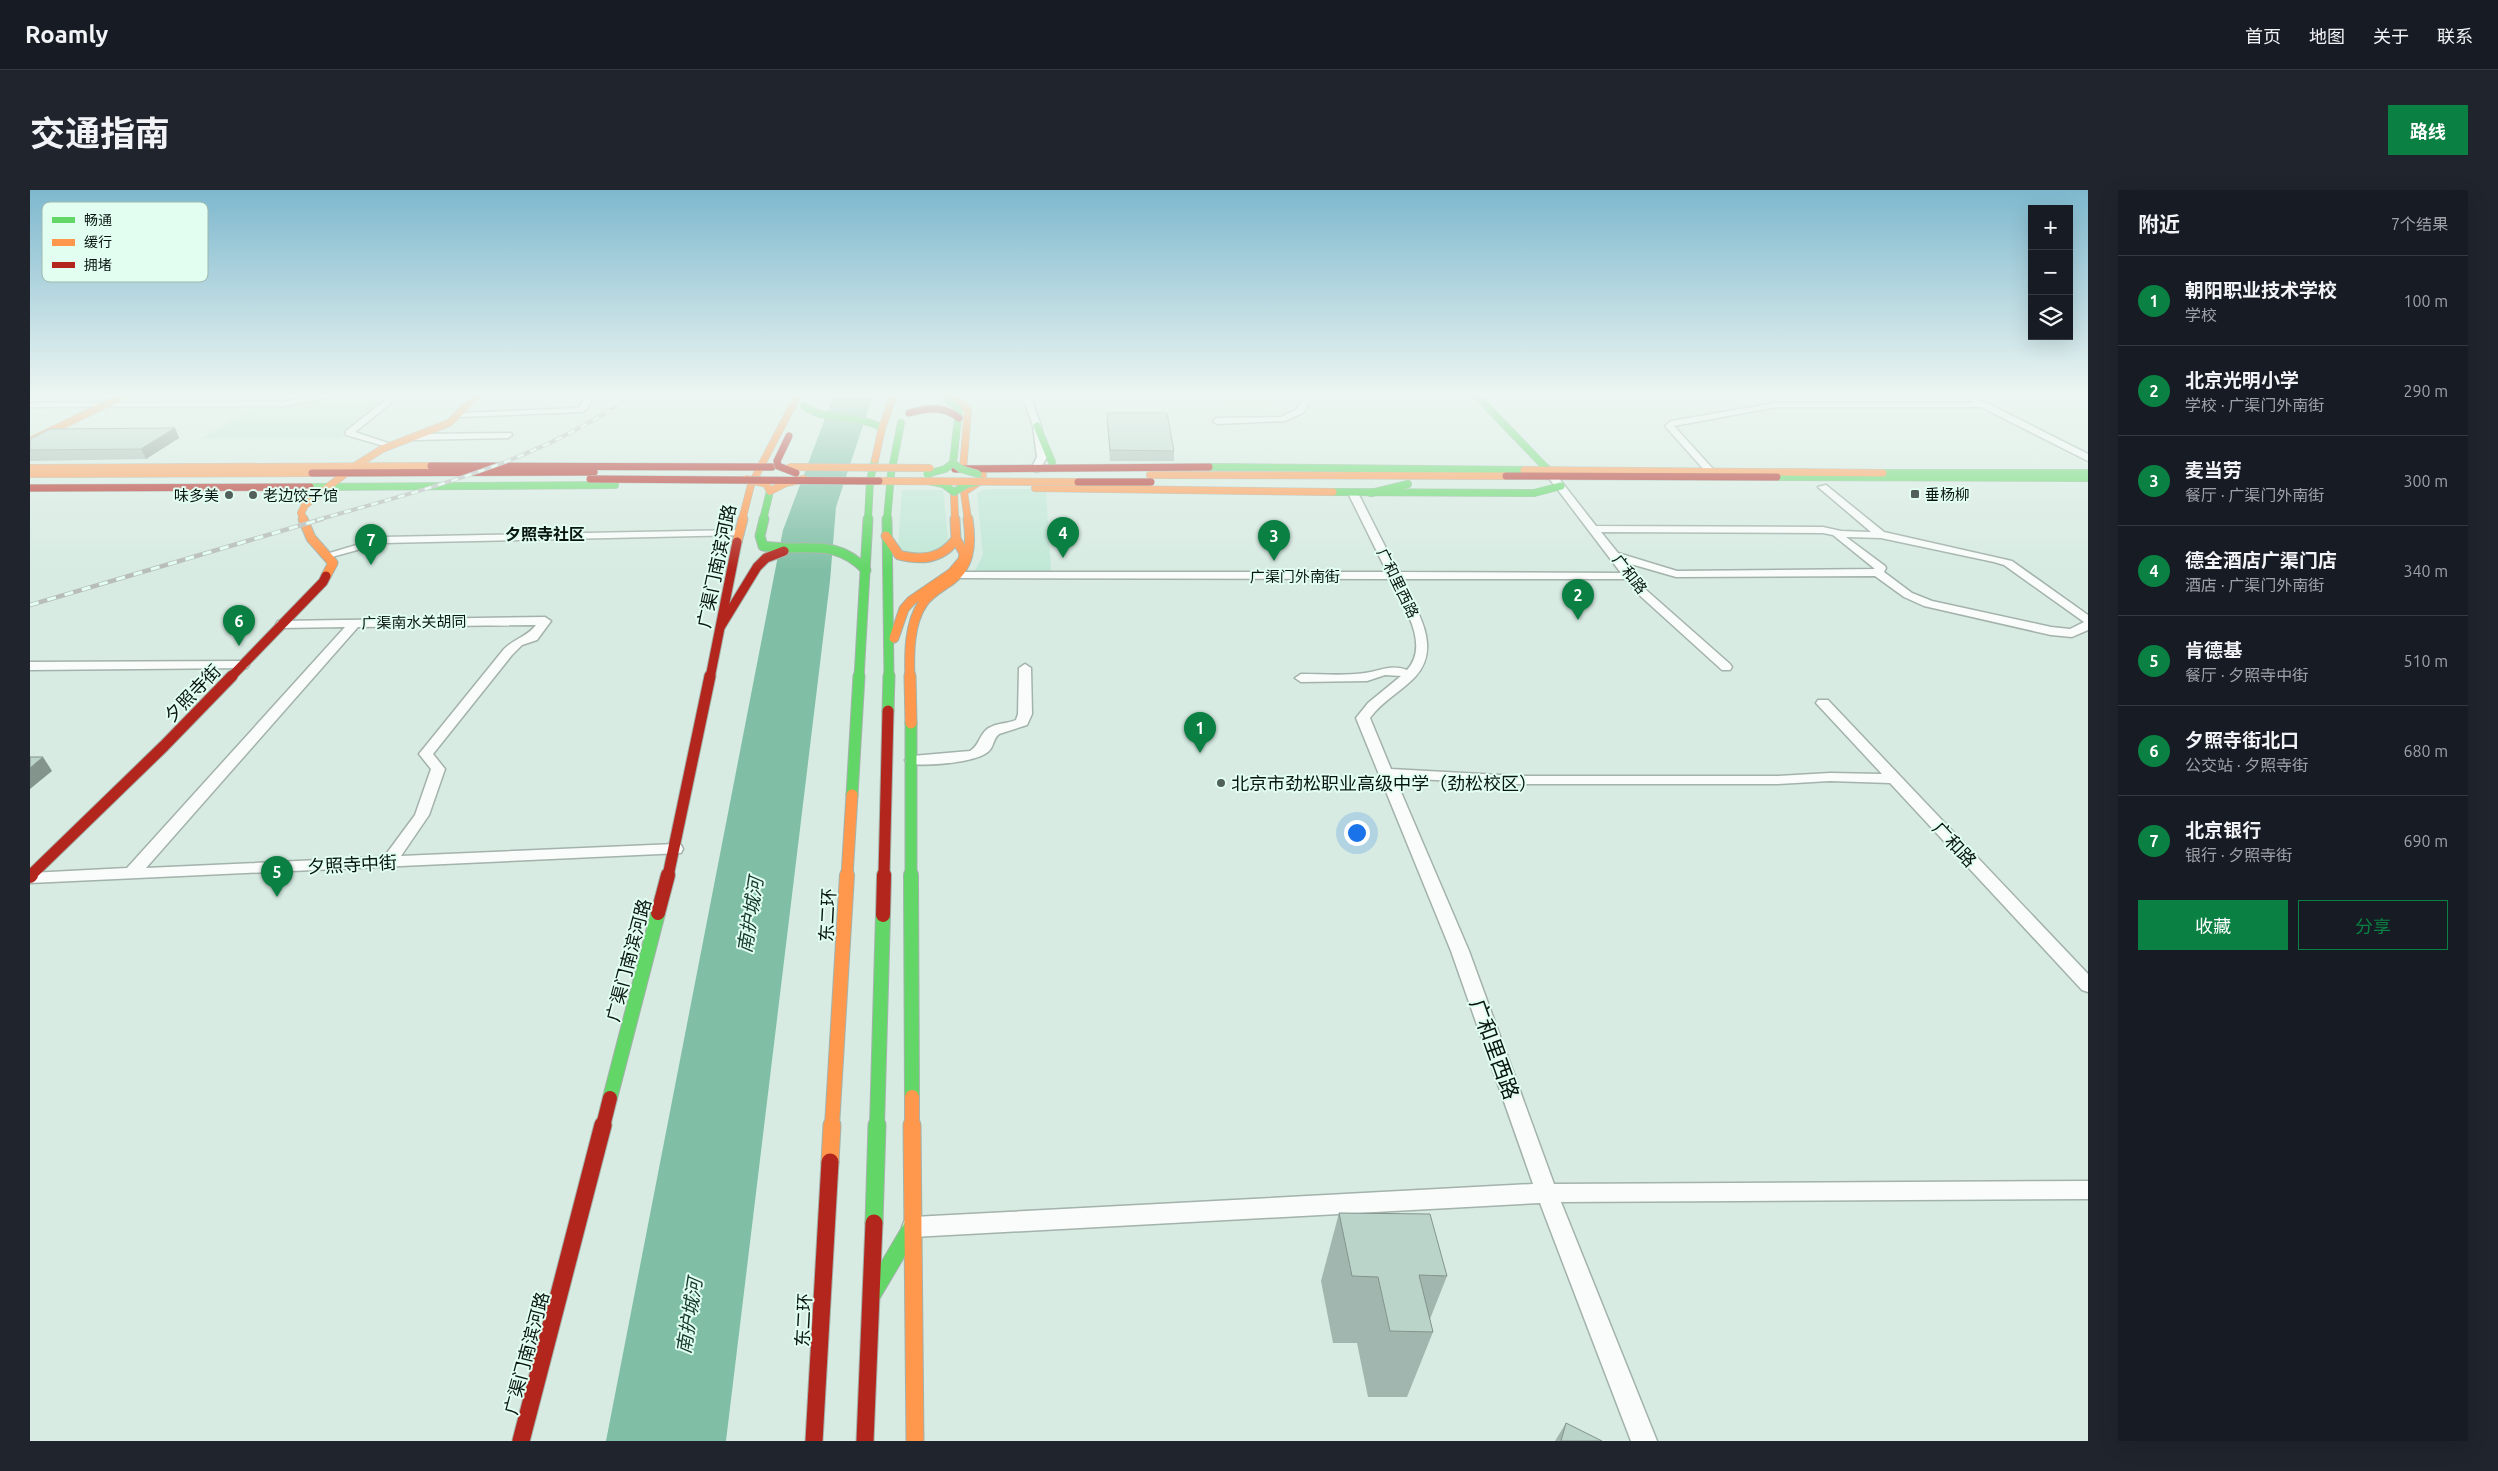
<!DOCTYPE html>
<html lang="zh">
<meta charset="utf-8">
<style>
:root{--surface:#171b24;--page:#20242c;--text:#f1f3f6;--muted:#9ea1a6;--line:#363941;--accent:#0b8043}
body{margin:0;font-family:Ubuntu,"Noto Sans SC",sans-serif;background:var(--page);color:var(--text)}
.controls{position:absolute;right:15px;top:15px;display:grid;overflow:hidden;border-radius:0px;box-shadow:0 5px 20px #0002}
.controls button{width:45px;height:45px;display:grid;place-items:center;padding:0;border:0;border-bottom:1px solid var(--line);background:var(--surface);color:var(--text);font:25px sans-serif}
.you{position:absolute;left:1326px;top:642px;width:18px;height:18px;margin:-12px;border:4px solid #fff;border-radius:50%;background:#1a73e8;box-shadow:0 0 0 8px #1a73e833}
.badge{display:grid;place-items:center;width:32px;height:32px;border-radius:50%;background:var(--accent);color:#fff;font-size:16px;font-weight:700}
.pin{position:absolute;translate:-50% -41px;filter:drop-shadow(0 1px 2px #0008)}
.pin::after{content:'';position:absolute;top:26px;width:18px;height:15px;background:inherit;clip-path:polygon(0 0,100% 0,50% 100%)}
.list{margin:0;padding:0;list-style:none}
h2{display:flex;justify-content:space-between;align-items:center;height:65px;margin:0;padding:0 20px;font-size:21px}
h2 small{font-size:16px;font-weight:400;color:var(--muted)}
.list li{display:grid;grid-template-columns:32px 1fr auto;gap:15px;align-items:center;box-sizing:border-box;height:90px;padding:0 20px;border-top:1px solid var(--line)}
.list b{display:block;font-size:19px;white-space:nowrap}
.list p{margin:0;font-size:16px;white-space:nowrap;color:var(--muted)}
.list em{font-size:16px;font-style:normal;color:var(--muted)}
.actions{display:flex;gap:10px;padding:15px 20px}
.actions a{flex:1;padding:11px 0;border:1px solid var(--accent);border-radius:0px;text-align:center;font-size:18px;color:var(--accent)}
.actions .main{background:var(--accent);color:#fff}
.icon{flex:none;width:28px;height:28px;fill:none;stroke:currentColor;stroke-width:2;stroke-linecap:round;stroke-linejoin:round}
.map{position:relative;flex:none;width:2058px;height:1251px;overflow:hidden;border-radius:0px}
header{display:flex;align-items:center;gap:30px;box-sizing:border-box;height:70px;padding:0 25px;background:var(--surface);border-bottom:1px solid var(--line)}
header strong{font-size:24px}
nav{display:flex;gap:28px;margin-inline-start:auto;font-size:18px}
.intro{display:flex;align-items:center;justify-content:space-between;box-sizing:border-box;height:120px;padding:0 30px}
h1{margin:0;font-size:35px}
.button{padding:12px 22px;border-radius:0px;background:var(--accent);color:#fff;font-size:18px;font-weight:700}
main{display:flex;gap:30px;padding:0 30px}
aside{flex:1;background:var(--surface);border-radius:0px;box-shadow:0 5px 20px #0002}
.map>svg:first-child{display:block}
</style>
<header>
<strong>Roamly</strong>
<nav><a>首页</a><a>地图</a><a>关于</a><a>联系</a></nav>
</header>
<div class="intro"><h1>交通指南</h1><a class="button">路线</a></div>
<main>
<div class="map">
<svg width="2058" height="1251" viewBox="0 0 2058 1251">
<rect width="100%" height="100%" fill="#d7ebe2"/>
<g fill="#c0e7d6">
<path d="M365 205 310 248H173L225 216 260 214 321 206Z"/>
<path d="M1187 205H1241L1247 214 1192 215Z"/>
<path d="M959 299H1016L1021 382 945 381 953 365 947 304 953 300Z"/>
<path d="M872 300H913L919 356C902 369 886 369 868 358Z"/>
</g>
<path fill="#80bfa6" d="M804 205H843L806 317 800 391 696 1251H576L753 340Z"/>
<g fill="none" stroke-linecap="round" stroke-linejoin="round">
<defs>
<g id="street">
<path d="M292 205H311L253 216 0 217V213L253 212Z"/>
<path d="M362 205H371L325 242 361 254V258L316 245V241Z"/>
<path d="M556 205H564L556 220 552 222 430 227 426 225 430 223 549 218Z"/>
<path d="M992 205H1000L1011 236 1017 267 1009 281 1006 282 1001 279 1007 267 1003 236Z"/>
<path d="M1276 205H1284L1273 223 1255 231 1187 234 1183 231 1187 228 1251 227 1267 219Z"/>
<path d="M1942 209 1957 213 2058 264V271L1951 217H1746L1644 236 1683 279V283H1677L1635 236 1641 231 1746 213H1942Z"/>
<path d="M481 243 482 245 478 248 384 250 380 247 384 244Z"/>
<path d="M1517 276 1520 277 1566 336 1793 337 1811 341 1841 342 1788 297 1796 295 1854 342 1982 371 2058 425V440L2042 447 2021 445 1894 416 1874 407 1845 386 1646 387 1594 372 1615 399 1700 474 1702 477 1700 480H1692L1607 403 1596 389H1371C1386 419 1413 457 1385 487 1371 502 1352 511 1340 528L1361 579 1488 586H1748L1800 583 1852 584 1786 513 1788 510H1798L2058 784V802L2052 800 1860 593 1800 591 1748 594H1488L1365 588 1439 761 1524 994 2058 991V1009L1531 1012 1627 1251H1601L1510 1013 883 1047 875 1044 872 1037 875 1030 883 1027 1503 994 1421 761 1326 528 1338 513 1371 486 1355 485 1337 491 1271 492 1265 488 1271 484C1292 484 1314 486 1335 483 1351 481 1360 474 1377 480 1401 454 1372 414 1360 389L931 388 926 385 931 382H1357L1318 303 1323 300 1328 303 1368 382 1591 383 1512 279ZM1571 342 1793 343 1803 345 1845 379 1647 381 1588 363ZM1816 347 1851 348 1964 372 1974 375 2054 432 2040 439 2021 437 1902 411 1882 403 1854 382 1856 378 1855 376Z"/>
<path d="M709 340 713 341V345L353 353 298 368 293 365 353 347Z"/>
<path d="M515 427 521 431 507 450 492 455 482 465 403 564 415 579 399 625 371 666 645 654 651 655 653 659 651 663 0 693V683L97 678 315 437 252 438 246 434 248 431ZM506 435C497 447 485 448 474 459L389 564 401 579 385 625 354 667 116 678 328 437Z"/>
<path d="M213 471 217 472 219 475 217 478 0 480V472Z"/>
<path d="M995 474 1001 478 1002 524 997 535 969 544C963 549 964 556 959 561 947 573 893 577 877 573L875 570 882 566 940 561C949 555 948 549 955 541 962 533 977 534 986 530L988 524 989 478Z"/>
</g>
<g id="fast-far4">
<path d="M912 205 929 219 923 273"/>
<path d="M1446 205 1517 279"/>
<path d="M774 216C798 233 827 223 852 238"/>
<path d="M1007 236 1022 272"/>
<path d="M1179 277 1494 280"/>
<path d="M1853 283H2058"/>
<path d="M1747 287 2058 288"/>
<path d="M280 297 585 295"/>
<path d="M1303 302 1504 303 1531 296"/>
<path d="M1341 303 1378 294"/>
<path d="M733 330 740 301"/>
<path d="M838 330 840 290 845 270"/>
<path d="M857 330 861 284 871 233"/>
</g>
<g id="fast-far3">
<path d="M734 329 730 346 733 356C774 363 804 346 836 380"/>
<path d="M857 329 859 488"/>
<path d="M829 488 838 329"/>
</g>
<g id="fast-far2">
<path d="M858 521 859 486"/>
<path d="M881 533V686"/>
<path d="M822 605 829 486"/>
</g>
<g id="fast-far1">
<path d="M881 685 882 907"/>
<path d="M580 908 628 723"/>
<path d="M847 936 853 725"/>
</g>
<g id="fast">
<path d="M844 1033 847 935"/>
<path d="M843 1103 882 1037"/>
</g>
<g id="slow-far4">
<path d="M924 205 938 220 933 279 953 285 952 290 934 302 938 330"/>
<path d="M0 251 95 205"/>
<path d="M845 270 852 238 864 205"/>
<path d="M0 278 401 276"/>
<path d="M1494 280 1853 283"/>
<path d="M0 284 282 283"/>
<path d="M1120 285 1476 286"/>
<path d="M1005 298 1303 302"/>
<path d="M924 302 925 330"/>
<path d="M274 330 271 323 275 315 325 276 352 259 419 233 447 205"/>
<path d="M712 330 721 295 768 205"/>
</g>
<g id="slow-far3">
<path d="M273 329 281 348 303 373 296 386"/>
<path d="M856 346 869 365C892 371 912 369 926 349"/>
<path d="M707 352 713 329"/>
<path d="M864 448 874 419 881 411 922 383 933 370 934 363 926 349 925 329"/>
<path d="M880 488C879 464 879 433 893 413 899 404 908 399 917 393 940 378 942 356 938 329"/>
</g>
<g id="slow-far2">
<path d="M880 486 881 533"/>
<path d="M817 686 822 605"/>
</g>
<g id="slow-far1">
<path d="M882 907V936"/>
<path d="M802 936 817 685"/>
</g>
<g id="slow">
<path d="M882 935 885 1251"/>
<path d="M800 972 802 935"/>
</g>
<g id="jam-far4">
<path d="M879 223C897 218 913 215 929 228"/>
<path d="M401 276 742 277"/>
<path d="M925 279 1179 277"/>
<path d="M282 283 564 282"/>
<path d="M1476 286 1747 287"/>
<path d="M0 298 280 297"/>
</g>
<g id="jam-far3">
<path d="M691 436 727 377 736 368 754 361"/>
<path d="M200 488 293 392 296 386"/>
<path d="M680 488 707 352"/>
</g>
<g id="jam-far2">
<path d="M0 686 134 556 202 486"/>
<path d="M638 686 680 486"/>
<path d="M854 686 858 521"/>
</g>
<g id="jam-far1">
<path d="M0 686 1 685"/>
<path d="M628 723 638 685"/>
<path d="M853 725 854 685"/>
<path d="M573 936 580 908"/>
</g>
<g id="jam">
<path d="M491 1251 573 935"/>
<path d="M784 1251 800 972"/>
<path d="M835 1251 844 1033"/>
</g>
</defs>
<use href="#street" stroke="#a3b2ab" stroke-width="3"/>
<use href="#fast-far4" stroke="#a3b2ab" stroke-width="8"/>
<use href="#fast-far3" stroke="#a3b2ab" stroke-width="11"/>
<use href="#fast-far2" stroke="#a3b2ab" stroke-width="13"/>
<use href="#fast-far1" stroke="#a3b2ab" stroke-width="16"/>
<use href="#fast" stroke="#a3b2ab" stroke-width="19"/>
<use href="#slow-far4" stroke="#a3b2ab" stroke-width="8"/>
<use href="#slow-far3" stroke="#a3b2ab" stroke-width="11"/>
<use href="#slow-far2" stroke="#a3b2ab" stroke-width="13"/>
<use href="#slow-far1" stroke="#a3b2ab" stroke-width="16"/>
<use href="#slow" stroke="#a3b2ab" stroke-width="19"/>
<use href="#jam-far4" stroke="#a3b2ab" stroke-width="8"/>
<use href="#jam-far3" stroke="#a3b2ab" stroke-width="11"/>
<use href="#jam-far2" stroke="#a3b2ab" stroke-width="13"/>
<use href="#jam-far1" stroke="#a3b2ab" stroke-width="16"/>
<use href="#jam" stroke="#a3b2ab" stroke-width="19"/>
<use href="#street" fill="#f9fcfb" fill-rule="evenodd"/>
<use href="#fast-far4" stroke="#63d668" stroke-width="7"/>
<use href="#fast-far3" stroke="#63d668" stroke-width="9"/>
<use href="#fast-far2" stroke="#63d668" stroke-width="11"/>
<use href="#fast-far1" stroke="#63d668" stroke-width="14"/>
<use href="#fast" stroke="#63d668" stroke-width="17"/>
<use href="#slow-far4" stroke="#ff974d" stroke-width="7"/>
<use href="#slow-far3" stroke="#ff974d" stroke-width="9"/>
<use href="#slow-far2" stroke="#ff974d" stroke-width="11"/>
<use href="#slow-far1" stroke="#ff974d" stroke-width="14"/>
<use href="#slow" stroke="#ff974d" stroke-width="17"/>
<use href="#jam-far4" stroke="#b3261e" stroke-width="7"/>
<use href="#jam-far3" stroke="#b3261e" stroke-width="9"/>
<use href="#jam-far2" stroke="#b3261e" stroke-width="11"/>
<use href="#jam-far1" stroke="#b3261e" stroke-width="14"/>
<use href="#jam" stroke="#b3261e" stroke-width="17"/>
<defs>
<path id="rail-far1" d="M287 330C399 298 506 273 603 205"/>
<path id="rail" d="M0 415 292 329"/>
</defs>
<use href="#rail-far1" stroke="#b8bdbb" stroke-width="4"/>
<use href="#rail" stroke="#b8bdbb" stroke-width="4.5"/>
<use href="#rail-far1" stroke="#e1fef1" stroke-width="2.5" stroke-dasharray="7" stroke-linecap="butt"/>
<use href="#rail" stroke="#e1fef1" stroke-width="3" stroke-dasharray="9" stroke-linecap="butt"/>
<defs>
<g id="fast-bridge">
<path d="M897 284 915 279 923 273 931 279 948 284"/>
<path d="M899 291 913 294 924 302 937 294 952 291"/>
</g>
<g id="slow-bridge">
<path d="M760 277 900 278"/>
<path d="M716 289 736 294 740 301 756 293 774 289"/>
<path d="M849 291 1048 292"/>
</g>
<g id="jam-bridge">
<path d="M759 246 747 271 748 276 766 283"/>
<path d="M560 289 849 291"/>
<path d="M1048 292H1121"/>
</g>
</defs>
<use href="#fast-bridge" stroke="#a3b2ab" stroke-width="8" stroke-linecap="butt"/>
<use href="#slow-bridge" stroke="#a3b2ab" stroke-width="8" stroke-linecap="butt"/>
<use href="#jam-bridge" stroke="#a3b2ab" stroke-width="8" stroke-linecap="butt"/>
<use href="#fast-bridge" stroke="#63d668" stroke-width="7"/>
<use href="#slow-bridge" stroke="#ff974d" stroke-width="7"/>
<use href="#jam-bridge" stroke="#b3261e" stroke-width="7"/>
</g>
<g fill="#a1b6ae">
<path d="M1077 223 1144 261V271H1080L1077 232Z"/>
<path d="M145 238 149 248 116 269 0 271V249Z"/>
<path d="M1309 1023 1417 1086 1400 1129 1403 1142 1377 1207H1338L1327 1153H1303L1291 1091Z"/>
<path d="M1536 1233 1572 1251H1525Z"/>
</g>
<g fill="#83948d">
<path d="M145 238 149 248 116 269 111 259Z"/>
<path d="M13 567 22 581 0 599V578Z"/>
</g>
<g fill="#bbd4ca" stroke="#83948d">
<path d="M1077 223H1137L1144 261 1080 260Z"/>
<path d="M145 238 111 259 0 260V249L20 239Z"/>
<path d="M0 567H13L0 578Z"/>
<path d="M1309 1023 1400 1024 1417 1086 1389 1085 1403 1142 1360 1141 1348 1087 1322 1086Z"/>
<path d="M1536 1233 1572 1251H1531Z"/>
</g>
<linearGradient id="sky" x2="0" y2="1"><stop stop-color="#7eb8ce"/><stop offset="0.54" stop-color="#edf6f2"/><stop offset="1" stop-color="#edf6f2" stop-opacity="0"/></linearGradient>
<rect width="2058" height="380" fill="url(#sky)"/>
<g fill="#51605a" stroke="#e1fef1" stroke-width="2">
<rect x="1880" y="299" width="10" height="10" rx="2.5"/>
<circle cx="199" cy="305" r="5"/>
<circle cx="223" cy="305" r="5"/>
<circle cx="1191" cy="593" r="5"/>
</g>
<g text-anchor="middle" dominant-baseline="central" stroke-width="4" stroke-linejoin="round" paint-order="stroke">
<g font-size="15" fill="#091510" stroke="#e1fef1" text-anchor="start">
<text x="1895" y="304">垂杨柳</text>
<text x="189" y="305" text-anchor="end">味多美</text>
<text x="233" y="305">老边饺子馆</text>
</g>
<g font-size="15" fill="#091510" stroke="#e1fef1">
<text transform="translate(1600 384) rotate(52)">广和路</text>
<text x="1265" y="386">广渠门外南街</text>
<text transform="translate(1368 393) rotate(64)">广和里西路</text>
<text transform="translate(384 432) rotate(-1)">广渠南水关胡同</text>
</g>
<g font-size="16" font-weight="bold" fill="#091510" stroke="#e1fef1">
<text x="515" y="344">夕照寺社区</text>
</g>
<g font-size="18" fill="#091510" stroke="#e1fef1">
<text transform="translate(686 376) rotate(-78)">广渠门南滨河路</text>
<text transform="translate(162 503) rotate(-46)">夕照寺街</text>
<text transform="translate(1925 654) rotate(47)">广和路</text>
<text transform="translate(322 674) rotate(-3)">夕照寺中街</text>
<text transform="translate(797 725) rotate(-87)">东二环</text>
<text transform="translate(598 770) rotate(-75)">广渠门南滨河路</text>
<text transform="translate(773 1130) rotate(-87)">东二环</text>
<text transform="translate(496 1163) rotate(-75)">广渠门南滨河路</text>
</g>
<g font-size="18" fill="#091510" stroke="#e1fef1" text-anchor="start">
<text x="1201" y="593">北京市劲松职业高级中学（劲松校区）</text>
</g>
<g font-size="19" font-style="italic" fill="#14392c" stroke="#e1fef1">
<text transform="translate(720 725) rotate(-81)">南护城河</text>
<text transform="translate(659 1126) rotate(-81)">南护城河</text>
</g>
<g font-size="21" fill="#091510" stroke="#e1fef1">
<text transform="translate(1465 859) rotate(70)">广和里西路</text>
</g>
</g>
<rect x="12" y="12" width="166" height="80" rx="8" fill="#e1fef1" stroke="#a0b8ae" stroke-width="1"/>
<rect x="22" y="27" width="23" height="6" fill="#63d668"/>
<rect x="22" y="49" width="23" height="7" fill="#ff974d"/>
<rect x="22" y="72" width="23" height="6" fill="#b3261e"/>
<g font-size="14" fill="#091510">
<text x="54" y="35">畅通</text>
<text x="54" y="57">缓行</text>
<text x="54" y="80">拥堵</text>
</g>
</svg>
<div class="controls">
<button>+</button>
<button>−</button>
<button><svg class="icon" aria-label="layers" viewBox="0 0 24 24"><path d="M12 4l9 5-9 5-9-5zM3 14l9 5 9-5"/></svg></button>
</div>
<div class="you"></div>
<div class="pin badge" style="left:1170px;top:563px">1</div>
<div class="pin badge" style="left:1548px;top:430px">2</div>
<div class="pin badge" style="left:1244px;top:371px">3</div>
<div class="pin badge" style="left:1033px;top:368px">4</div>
<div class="pin badge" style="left:247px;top:707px">5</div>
<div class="pin badge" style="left:209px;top:456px">6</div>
<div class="pin badge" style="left:341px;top:375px">7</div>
</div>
<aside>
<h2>附近<small>7个结果</small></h2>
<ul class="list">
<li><span class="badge">1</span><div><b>朝阳职业技术学校</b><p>学校</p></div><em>100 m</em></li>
<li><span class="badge">2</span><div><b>北京光明小学</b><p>学校 · 广渠门外南街</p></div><em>290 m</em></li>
<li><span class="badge">3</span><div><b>麦当劳</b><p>餐厅 · 广渠门外南街</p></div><em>300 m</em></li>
<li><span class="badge">4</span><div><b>德全酒店广渠门店</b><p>酒店 · 广渠门外南街</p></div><em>340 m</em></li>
<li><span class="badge">5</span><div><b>肯德基</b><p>餐厅 · 夕照寺中街</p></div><em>510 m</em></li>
<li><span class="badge">6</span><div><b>夕照寺街北口</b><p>公交站 · 夕照寺街</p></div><em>680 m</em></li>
<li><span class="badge">7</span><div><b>北京银行</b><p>银行 · 夕照寺街</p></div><em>690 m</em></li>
</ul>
<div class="actions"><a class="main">收藏</a><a>分享</a></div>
</aside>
</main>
